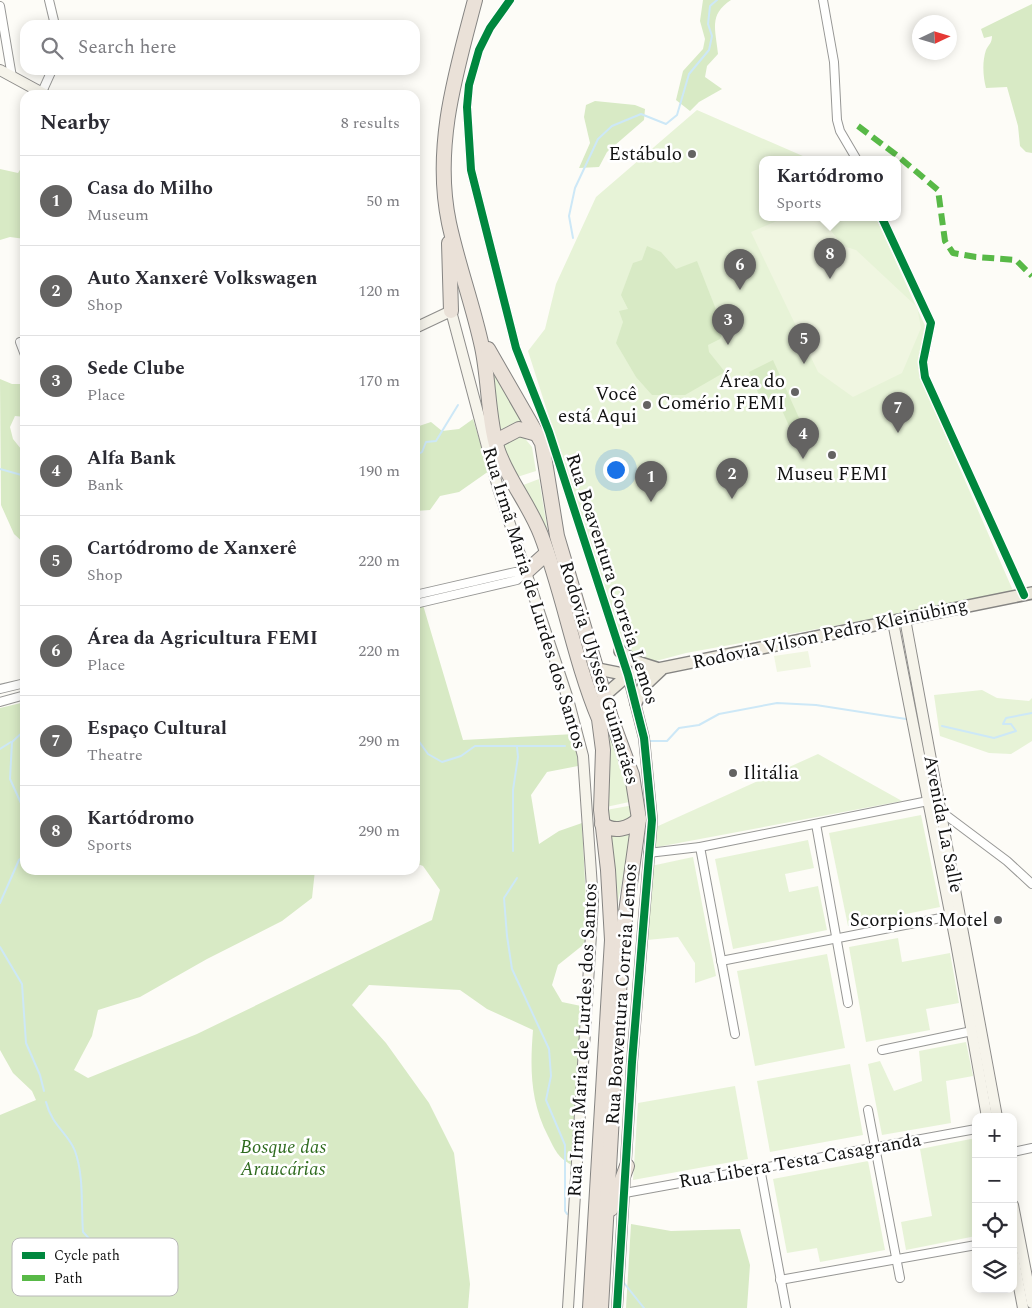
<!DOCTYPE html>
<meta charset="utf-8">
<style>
:root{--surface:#fff;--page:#f2f2f3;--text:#2b2b33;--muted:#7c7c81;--line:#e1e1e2;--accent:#646362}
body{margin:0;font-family:Spectral,serif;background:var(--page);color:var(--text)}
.controls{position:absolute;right:15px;bottom:15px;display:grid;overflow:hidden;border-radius:10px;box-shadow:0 2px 12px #0003}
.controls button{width:45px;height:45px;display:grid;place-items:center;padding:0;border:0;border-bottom:1px solid var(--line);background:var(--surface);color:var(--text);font:25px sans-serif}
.compass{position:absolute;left:912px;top:15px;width:45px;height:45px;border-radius:50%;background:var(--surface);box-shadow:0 2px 12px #0003;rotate:86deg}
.you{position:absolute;left:615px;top:469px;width:18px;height:18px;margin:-12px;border:4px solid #fff;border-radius:50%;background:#1a73e8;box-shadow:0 0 0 8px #1a73e833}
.badge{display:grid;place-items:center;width:32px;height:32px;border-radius:50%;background:var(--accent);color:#fff;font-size:16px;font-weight:700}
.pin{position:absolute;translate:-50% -41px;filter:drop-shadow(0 1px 2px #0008)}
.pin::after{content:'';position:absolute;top:26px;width:18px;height:15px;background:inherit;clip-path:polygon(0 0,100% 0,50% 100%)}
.popup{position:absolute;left:759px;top:156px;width:142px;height:65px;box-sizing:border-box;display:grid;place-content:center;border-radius:10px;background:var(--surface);filter:drop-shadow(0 1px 4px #0005);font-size:16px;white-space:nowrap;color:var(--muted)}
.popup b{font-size:19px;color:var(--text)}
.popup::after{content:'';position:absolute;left:50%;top:100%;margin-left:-10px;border:10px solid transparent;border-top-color:var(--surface)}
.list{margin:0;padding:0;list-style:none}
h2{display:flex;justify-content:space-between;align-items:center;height:65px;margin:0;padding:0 20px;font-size:21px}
h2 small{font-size:16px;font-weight:400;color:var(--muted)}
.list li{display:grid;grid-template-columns:32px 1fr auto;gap:15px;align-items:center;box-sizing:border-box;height:90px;padding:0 20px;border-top:1px solid var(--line)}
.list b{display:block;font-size:19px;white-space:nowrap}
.list p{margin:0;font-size:16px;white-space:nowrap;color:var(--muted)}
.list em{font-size:16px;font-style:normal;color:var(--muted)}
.icon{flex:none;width:28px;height:28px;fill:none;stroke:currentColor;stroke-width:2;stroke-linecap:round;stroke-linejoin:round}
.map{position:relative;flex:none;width:1032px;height:1308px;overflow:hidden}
.search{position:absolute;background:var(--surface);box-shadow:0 2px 12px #0003;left:20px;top:20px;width:400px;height:55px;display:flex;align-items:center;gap:12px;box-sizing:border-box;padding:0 18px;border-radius:15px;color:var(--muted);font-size:19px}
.panel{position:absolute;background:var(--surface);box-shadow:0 2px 12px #0003;left:20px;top:90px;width:400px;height:785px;border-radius:15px}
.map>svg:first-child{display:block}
</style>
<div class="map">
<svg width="1032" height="1308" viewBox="0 0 1032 1308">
<rect width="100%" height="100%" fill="#fdfcf7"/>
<g fill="#e7f3d7">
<path d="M697 110 812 160H762V218H876L927 330 920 365V377L1014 593 686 653 656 661 639 659 626 649 606 596 528 351 545 329 556 284 596 197Z"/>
<path d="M489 360 525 426 514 423 498 431Z"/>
<path d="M522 435 532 447 536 471 514 478 503 447 505 441Z"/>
<path d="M539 479 548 533 518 487Z"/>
<path d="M982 690 997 698 1029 701 1032 698V741L1011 754 989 753 940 736 934 695Z"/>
<path d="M604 718 620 755 634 801 606 807Z"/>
<path d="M818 754 902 801 652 848 656 827Z"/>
<path d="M634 805 633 815 628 823 611 822 606 810Z"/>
<path d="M921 815 940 907 848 926 829 833Z"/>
<path d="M633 831 616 911 611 836H623Z"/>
<path d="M808 840 814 868 785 874 789 892 818 886 827 930 733 949 715 859Z"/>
<path d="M693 857 716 976 695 983V963L678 937 647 940 651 866Z"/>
<path d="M898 938 902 962 950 953 959 1003 926 1009 930 1030 866 1042 849 947Z"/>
<path d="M827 954 845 1048 755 1066 737 971Z"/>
<path d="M966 1042 973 1076 946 1081 951 1123 882 1135 868 1064 880 1061 894 1091 922 1081 919 1051Z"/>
<path d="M850 1064 863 1135 770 1152 757 1081Z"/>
<path d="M735 1086 748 1159 633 1180 638 1103Z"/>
<path d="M976 1138V1236L906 1250 901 1222 932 1216 920 1149Z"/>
<path d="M868 1161 885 1250 820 1262 817 1248 787 1253 773 1179Z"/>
</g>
<g fill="#d8eac5">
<path d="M703 0H731C708 15 716 30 718 54L707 66 705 77 722 89 699 102 690 111 676 100 683 71 703 49 705 39 700 21Z"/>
<path d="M1032 4V153L1026 152 1020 146 1018 126 1007 87 986 88C983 76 982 62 986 50 989 44 992 43 992 36L984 38 981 29Z"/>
<path d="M595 101 635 105 645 109 644 120 607 152 599 167 579 168 590 143 584 117 586 105Z"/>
<path d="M25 162V239L10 237 0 240V169L18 173Z"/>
<path d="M647 246 661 252 676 269 697 261 724 330 720 339 708 345 709 352 725 372 685 395H652L636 377 616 343 623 322 619 311 628 309 621 295 633 263 642 260Z"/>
<path d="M773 360 804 429 793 435 781 408 763 404 749 372Z"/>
<path d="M0 379 12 384H25V417L15 416 10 427 13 439 25 454V544L14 534 1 505Z"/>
<path d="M473 419 489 471 459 492 440 496 430 510 415 511 416 427 431 422 442 431 459 429Z"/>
<path d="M423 605 463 740 575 734 578 766 547 772 531 795 539 844 559 831 582 823 588 941 558 965 552 985 562 1002 581 1006 572 1165C558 1158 555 1150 548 1136 530 1101 530 1068 533 1030L487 1009 460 990 369 985 352 1005 386 1043 429 1103 454 1153 470 1284 468 1308H0V1115L36 1100 32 1091 13 1073 0 1050V708L25 702V870H315L312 898 282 921 207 959 140 997 98 1010 92 1036 74 1070 88 1078 197 1034 432 920 440 890 423 866 415 863V607Z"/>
<path d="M631 1224 671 1231 740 1229 750 1265 747 1308H626Z"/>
</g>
<g fill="#f0f6e1">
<path d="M784 218H821L843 246 856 250 917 307 921 328 902 373 853 397 818 372 751 232Z"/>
<path d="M808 651 811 667 777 672 774 656Z"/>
</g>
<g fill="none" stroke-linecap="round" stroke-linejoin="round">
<g stroke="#cde8f7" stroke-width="2">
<path d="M573 238 569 216 575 188 598 139 612 126 641 114 666 124 677 115 689 74 709 50 712 36 708 24 710 6 717 0"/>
<path d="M415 456 422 452 426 442 436 441 458 405"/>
<path d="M0 469 25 476"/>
<path d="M942 726 994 738 1016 731 1011 724H1003L1006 718 1032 713"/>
<path d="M25 730 12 742 10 779 25 812"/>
<path d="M415 736 428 754 442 762 461 756 475 746H565"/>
<path d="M649 741H667L679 728 699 725 719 714 777 703 816 705 906 719"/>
<path d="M0 749 11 742"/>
<path d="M513 851V790L518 757 517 747"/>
<path d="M517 878 504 898 507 936 512 969 549 1049 551 1076 546 1100 565 1145V1211L567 1214"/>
<path d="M0 903 19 860 25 855"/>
<path d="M0 947 22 984 26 1043 40 1075 44 1091"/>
<path d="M46 1102C52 1126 68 1133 75 1151 84 1176 81 1206 83 1232L94 1244"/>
<path d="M624 1283 644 1308"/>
</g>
<defs>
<g id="street">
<path d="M49 0 55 25"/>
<path d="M510 0 490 28 479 50 469 85 467 107 471 170 516 348 549 432 628 675"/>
<path d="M823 0 834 62 837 120 840 131 857 160"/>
<path d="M0 6 12 77"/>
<path d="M42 92 52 70"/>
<path d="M882 218 931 323 923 362 925 377 1024 595"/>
<path d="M20 342 25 355"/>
<path d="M415 595 515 572H526L517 580 415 604"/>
<path d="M0 689 25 683"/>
<path d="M0 702 25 695"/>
<path d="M939 810 1007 861 1032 884"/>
<path d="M816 824 848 1003"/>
<path d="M700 847 735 1034"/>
<path d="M648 853 700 847 933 800"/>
<path d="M721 961 951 916"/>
<path d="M882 1050 972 1031"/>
<path d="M868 1110 900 1278"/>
<path d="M1013 1152 1032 1148"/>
<path d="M760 1168 786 1308"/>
<path d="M625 1193 976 1129"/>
<path d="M780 1280 976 1245"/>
</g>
<g id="secondary">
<path d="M0 70 46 95"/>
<path d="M415 328 451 311 498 488 568 699 583 756 593 902 568 1308"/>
<path d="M905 619 997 1117"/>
<path d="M893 622 956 943 987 1117"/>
<path d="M1013 1205 1032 1303"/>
<path d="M1013 1255 1023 1308"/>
<path d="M617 1308 632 1062 652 820 644 738 628 675"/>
</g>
<g id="primary">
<path d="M620 651 634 661 656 668"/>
<path d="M598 669 628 675 1032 593"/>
<path d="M605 695 628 675"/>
<path d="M636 703 643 687 661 670"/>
</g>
<g id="highway">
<path d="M475 0C456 72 433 147 449 223 458 265 473 305 482 347 489 379 488 421 498 451 509 481 530 506 541 535 564 595 574 659 599 719L603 750 601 810 608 870 612 940 590 1308"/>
<path d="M449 243 451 311"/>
<path d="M488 349 542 443 557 536 611 718 632 775 639 819 622 941 601 1308"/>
<path d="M496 441 519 429 537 434"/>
<path d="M526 572 547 553"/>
<path d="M602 824C614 833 629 829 639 819"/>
<path d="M611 1209 627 1166"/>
</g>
</defs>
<use href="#street" stroke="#979795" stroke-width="10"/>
<use href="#secondary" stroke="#8e8d8b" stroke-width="12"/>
<use href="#primary" stroke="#858482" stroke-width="14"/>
<use href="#highway" stroke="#858482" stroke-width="16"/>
<use href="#street" stroke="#fffffe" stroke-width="8"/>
<use href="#secondary" stroke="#f6f4eb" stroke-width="10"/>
<use href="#primary" stroke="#ede9dc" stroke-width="11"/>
<use href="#highway" stroke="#eae1d8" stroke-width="14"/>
<path stroke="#58b947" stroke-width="6" stroke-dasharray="12 6" stroke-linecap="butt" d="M858 126 899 157 938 190 945 241 953 253 976 257 1016 260 1032 276"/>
<defs>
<g id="cycleway">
<path d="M510 0 490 28 479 50 469 85 467 107 471 170 516 348 549 432 628 675 644 738 652 820 632 1062 617 1308"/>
<path d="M882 218 931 323 923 362 925 377 1024 595"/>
</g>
</defs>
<use href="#cycleway" stroke="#fff" stroke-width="11"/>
<use href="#cycleway" stroke="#00873e" stroke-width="8"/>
</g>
<g fill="#646362" stroke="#fff" stroke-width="2">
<circle cx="692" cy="154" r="5"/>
<circle cx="795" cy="392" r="5"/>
<circle cx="647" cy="405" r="5"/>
<circle cx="832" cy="455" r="5"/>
<circle cx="733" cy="773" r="5"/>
<circle cx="998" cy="920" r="5"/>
</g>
<g text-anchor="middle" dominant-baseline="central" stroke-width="5" stroke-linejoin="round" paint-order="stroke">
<g font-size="19" fill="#111" stroke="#fff" text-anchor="end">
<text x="682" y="154">Estábulo</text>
<text x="785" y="381">Área do<tspan x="785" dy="22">Comério FEMI</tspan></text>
<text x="637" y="394">Você<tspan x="637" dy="22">está Aqui</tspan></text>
<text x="832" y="474" text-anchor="middle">Museu FEMI</text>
<text x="743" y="773" text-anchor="start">Ilitália</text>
<text x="988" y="920">Scorpions Motel</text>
</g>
<g font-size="19" fill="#111" stroke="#fff">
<text transform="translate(612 579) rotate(72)">Rua Boaventura Correia Lemos</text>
<text transform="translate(534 598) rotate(73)">Rua Irmã Maria de Lurdes dos Santos</text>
<text transform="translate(830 634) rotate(-12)">Rodovia Vilson Pedro Kleinübing</text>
<text transform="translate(599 673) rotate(73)">Rodovia Ulysses Guimarães</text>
<text transform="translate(943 824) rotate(79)">Avenida La Salle</text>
<text transform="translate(622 994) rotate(-86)">Rua Boaventura Correia Lemos</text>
<text transform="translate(583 1040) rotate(-87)">Rua Irmã Maria de Lurdes dos Santos</text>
<text transform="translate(800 1161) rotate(-10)">Rua Libera Testa Casagranda</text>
</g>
<g font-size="19" font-style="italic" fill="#2f6b1f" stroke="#fff">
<text x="283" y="1147">Bosque das<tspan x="283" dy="22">Araucárias</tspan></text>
</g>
</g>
<rect x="12" y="1238" width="166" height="58" rx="8" fill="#fff" stroke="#b8b8b8" stroke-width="1"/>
<rect x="22" y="1252" width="23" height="7" fill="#00873e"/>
<rect x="22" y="1275" width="23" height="6" fill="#58b947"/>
<g font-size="14" fill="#111">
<text x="54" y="1260">Cycle path</text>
<text x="54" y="1283">Path</text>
</g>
</svg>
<div class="controls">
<button>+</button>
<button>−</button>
<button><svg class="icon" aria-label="locate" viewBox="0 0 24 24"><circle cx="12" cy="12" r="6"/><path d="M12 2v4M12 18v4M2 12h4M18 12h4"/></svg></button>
<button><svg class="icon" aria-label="layers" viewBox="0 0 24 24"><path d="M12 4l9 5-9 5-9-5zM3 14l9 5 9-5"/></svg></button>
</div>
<svg class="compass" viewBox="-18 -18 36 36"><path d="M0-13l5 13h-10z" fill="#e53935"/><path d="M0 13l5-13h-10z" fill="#7c7c81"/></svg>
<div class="you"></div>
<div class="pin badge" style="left:651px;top:502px">1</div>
<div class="pin badge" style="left:732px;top:499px">2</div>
<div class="pin badge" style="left:728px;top:345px">3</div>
<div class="pin badge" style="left:803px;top:459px">4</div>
<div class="pin badge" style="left:804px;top:364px">5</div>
<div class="pin badge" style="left:740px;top:290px">6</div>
<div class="pin badge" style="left:898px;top:433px">7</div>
<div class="pin badge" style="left:830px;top:279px">8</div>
<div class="popup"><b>Kartódromo</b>Sports</div>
<div class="search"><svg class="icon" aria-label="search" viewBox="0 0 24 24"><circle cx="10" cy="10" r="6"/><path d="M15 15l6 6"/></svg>Search here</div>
<section class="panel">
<h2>Nearby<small>8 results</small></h2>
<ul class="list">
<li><span class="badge">1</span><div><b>Casa do Milho</b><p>Museum</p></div><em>50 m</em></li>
<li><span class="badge">2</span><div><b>Auto Xanxerê Volkswagen</b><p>Shop</p></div><em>120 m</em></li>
<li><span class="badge">3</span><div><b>Sede Clube</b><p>Place</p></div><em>170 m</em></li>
<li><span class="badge">4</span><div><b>Alfa Bank</b><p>Bank</p></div><em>190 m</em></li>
<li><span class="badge">5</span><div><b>Cartódromo de Xanxerê</b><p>Shop</p></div><em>220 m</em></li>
<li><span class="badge">6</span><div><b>Área da Agricultura FEMI</b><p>Place</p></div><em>220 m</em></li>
<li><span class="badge">7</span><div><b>Espaço Cultural</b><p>Theatre</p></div><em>290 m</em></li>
<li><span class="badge">8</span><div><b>Kartódromo</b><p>Sports</p></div><em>290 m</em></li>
</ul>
</section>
</div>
